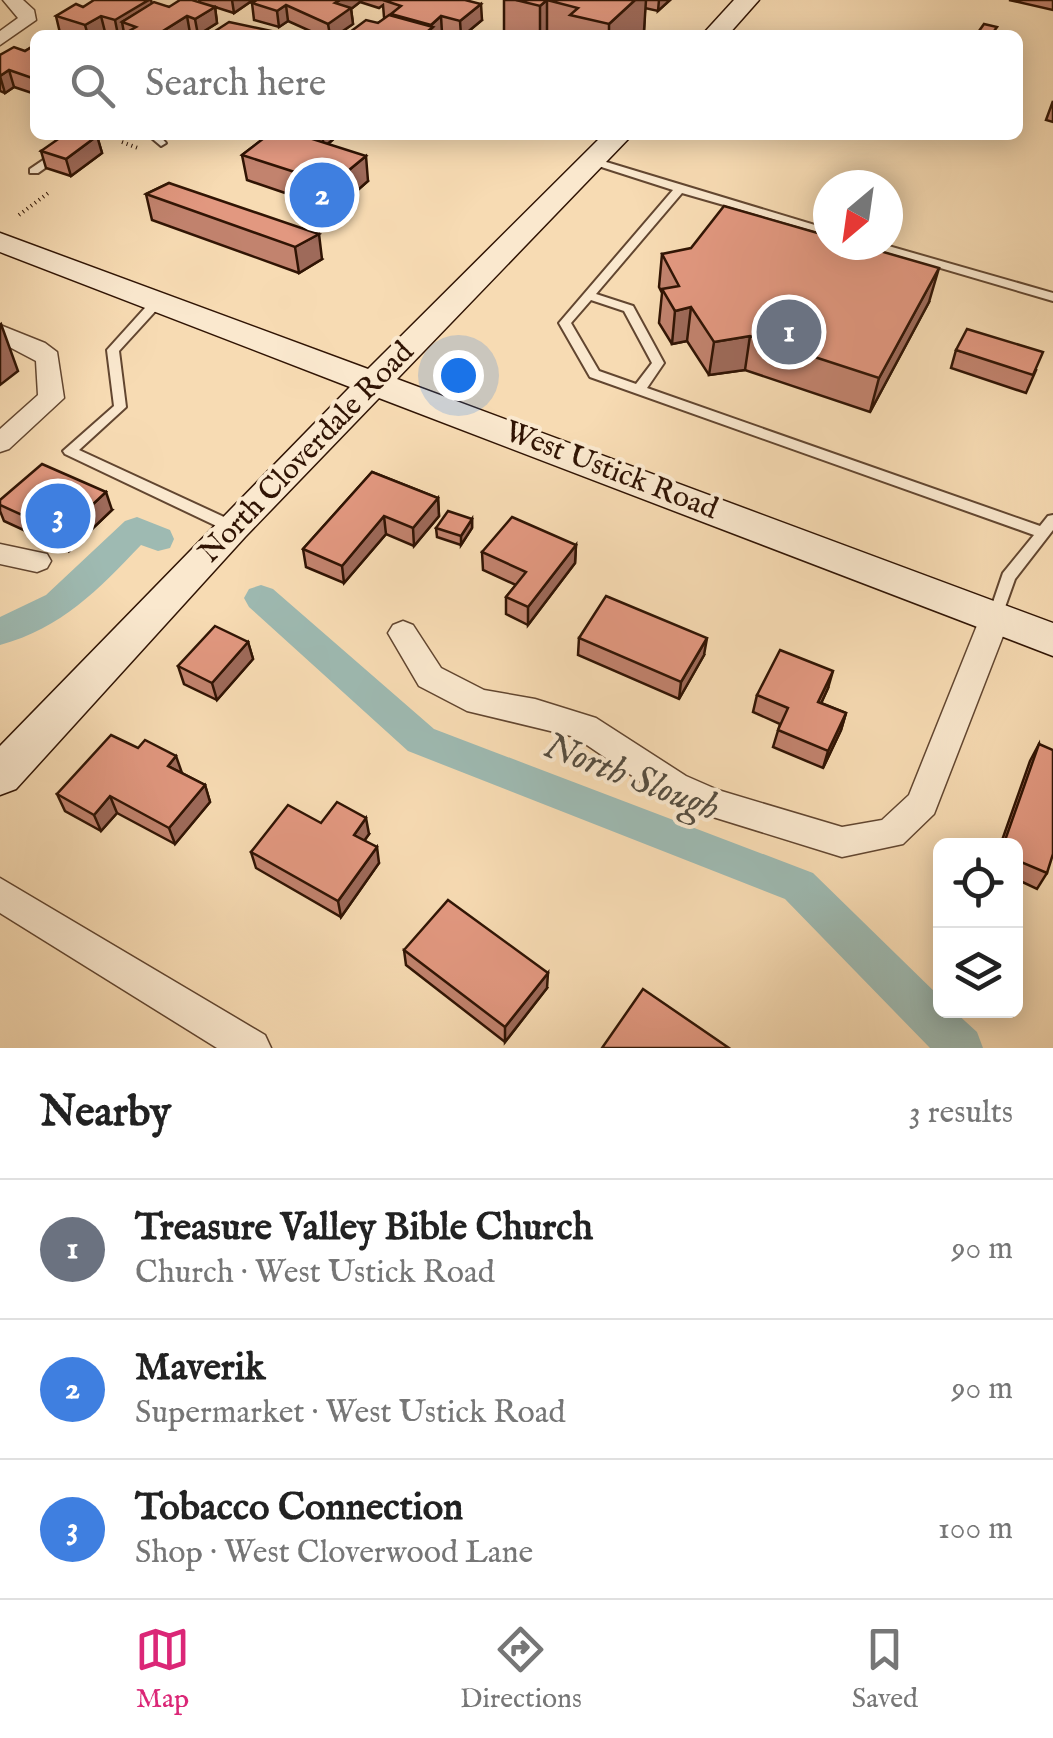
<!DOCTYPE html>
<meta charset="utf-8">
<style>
:root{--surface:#fff;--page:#f6f6f6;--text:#222;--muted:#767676;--line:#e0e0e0;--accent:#db2777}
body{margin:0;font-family:"IM FELL English",serif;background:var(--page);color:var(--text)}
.controls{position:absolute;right:30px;bottom:30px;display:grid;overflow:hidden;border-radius:15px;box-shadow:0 5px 25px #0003}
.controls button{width:90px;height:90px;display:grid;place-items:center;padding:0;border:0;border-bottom:2px solid var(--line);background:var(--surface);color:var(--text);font:50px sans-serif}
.compass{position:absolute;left:813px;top:170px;width:90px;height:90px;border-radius:50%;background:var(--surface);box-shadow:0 5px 25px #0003;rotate:209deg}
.you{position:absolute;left:458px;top:375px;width:35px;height:35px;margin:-25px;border:8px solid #fff;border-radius:50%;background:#1a73e8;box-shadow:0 0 0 15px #1a73e833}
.badge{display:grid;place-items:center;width:65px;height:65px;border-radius:50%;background:var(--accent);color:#fff;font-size:32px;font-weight:700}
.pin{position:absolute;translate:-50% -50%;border:5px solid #fff;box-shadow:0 2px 10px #0006}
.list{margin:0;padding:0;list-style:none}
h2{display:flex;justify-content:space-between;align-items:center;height:130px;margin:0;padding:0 40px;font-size:42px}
h2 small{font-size:32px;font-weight:400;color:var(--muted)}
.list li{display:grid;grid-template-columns:65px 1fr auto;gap:30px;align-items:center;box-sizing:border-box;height:140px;padding:0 40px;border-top:2px solid var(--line)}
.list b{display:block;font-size:38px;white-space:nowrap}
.list p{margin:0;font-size:32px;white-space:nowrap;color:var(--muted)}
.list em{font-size:32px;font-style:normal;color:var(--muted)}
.icon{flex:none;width:55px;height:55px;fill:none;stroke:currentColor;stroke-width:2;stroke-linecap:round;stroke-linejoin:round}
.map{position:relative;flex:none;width:1053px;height:1048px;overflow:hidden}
.search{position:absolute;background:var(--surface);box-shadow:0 5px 25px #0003;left:30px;right:30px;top:30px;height:110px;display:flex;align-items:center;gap:25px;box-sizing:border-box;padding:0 35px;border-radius:15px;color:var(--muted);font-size:38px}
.sheet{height:550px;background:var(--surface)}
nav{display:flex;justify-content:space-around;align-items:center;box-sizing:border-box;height:140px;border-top:2px solid var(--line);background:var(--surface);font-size:28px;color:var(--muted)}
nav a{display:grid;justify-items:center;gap:5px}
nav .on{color:var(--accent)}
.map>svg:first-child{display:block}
</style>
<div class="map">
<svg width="1053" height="1048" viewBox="0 0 1053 1048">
<rect width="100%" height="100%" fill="#f7dbb3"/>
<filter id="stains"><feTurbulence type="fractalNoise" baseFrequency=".002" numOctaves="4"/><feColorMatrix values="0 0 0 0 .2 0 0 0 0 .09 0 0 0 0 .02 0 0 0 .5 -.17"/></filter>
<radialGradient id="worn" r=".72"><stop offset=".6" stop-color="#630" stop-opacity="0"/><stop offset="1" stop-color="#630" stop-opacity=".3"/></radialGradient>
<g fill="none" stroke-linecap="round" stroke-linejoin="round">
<g fill="#9ebab2" fill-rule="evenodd">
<path d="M137 517 170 530 174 539 170 548 158 551 141 545C98 590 62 628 0 645V617L46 595 125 521Z"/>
<path d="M261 585 273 589 434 729 813 873 940 997V1011H954L977 1032 983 1048H930L785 899 408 751 249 607 244 598 249 589Z"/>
</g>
<defs>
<g id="lane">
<path d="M80 135H92L38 173H30V169Z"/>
<path d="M148 135H159L166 143 161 146Z"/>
<path d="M593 158 828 229V235L682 193 596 294 633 306 664 363 647 388 1040 526 1048 516 1053 515V530L1015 579 1000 621H990L988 617 1003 573 1034 535 590 377 559 323 673 190 589 163V159ZM591 300 624 311 652 363 636 384 599 371 571 323Z"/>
<path d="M867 245H885L1053 293V301L869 247Z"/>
<path d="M157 298 163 302 161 305 119 351 126 407 79 450 237 523 239 527 237 531H227L65 454 63 451 114 406 107 350 153 299Z"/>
</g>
<g id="street">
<path d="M3 0H23L34 10 36 20 0 45V31L18 18Z"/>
<path d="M0 325 45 343 57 352 64 398 9 449 0 452V429L38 395 36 361 0 342Z"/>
<path d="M0 544 47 554 51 561 47 568 37 572 0 564Z"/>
<path d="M995 607 1005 610 1010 618 934 814 903 844 842 857 700 813 662 796 575 737 467 711 419 686 388 633 393 625 403 621 413 625 441 668 484 690 535 699 596 718 686 776 718 790 842 827 882 820 909 795 980 618 985 610Z"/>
<path d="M0 878 265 1035 271 1048H217L0 913Z"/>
</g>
<g id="secondary">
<path d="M734 0H759L728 35H702Z"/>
<path d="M603 135H632L397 379 1053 623V656L379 398 245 537 16 789 0 795V746L350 387 0 252V233L368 369Z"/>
</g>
</defs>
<use href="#lane" stroke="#624630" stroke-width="4"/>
<use href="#street" stroke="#624630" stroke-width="3"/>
<use href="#secondary" stroke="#301404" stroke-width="3"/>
<g stroke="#301404" stroke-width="4" stroke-dasharray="1 4" stroke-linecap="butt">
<path d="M122 142 138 148"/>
<path d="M19 215 51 191"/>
</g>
<use href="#lane" fill="#fae8ce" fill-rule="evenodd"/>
<use href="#street" fill="#fae8ce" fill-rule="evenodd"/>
<use href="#secondary" fill="#fae8ce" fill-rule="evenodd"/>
</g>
<g fill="#c2836e" stroke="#301404" stroke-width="2.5">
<path d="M199 0H253L234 13 215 7 217 23 198 35 190 33 114 35 105 32 100 35H68L60 33 56 16 83 7 152 4 169 7 200 2Z"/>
<path d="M257 0H465L482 20 464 35H451L442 33 440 35H346L378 23 386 18 384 17 383 5 379 8 360 2 351 9 353 24 337 35H319L288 21 279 27 254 20 252 3Z"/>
<path d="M504 0H670L658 11 645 8 644 31 640 35H504Z"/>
<path d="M1009 0H1053V10Z"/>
<path d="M35 45V94L14 87 5 93 0 91V55L25 51Z"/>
<path d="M1053 101V122L1046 120Z"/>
<path d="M268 135H338L328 144 368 181 335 210 247 180 242 155Z"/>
<path d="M97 136 102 153 71 176 46 168 41 151Z"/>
<path d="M169 183 322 259 299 273 152 220 146 194Z"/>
<path d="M662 254 929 302 870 412 745 370 709 375 687 341 672 344 659 323 662 293 659 287Z"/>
<path d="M956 350 1036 370 1026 393 951 368Z"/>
<path d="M372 472 438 498 439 516 414 546 386 534 344 583 306 567 303 549Z"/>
<path d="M0 500 112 510 69 551 4 521 0 511Z"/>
<path d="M472 519V528L461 545 437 537 436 528Z"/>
<path d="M576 545 575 563 528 625 506 614V597L516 585 483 570 482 552Z"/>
<path d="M579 638 704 655 679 699 578 655Z"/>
<path d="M248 642 253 659 217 700 184 684 178 666Z"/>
<path d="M828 688 821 703 846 713 841 730 823 768 773 747 780 724 753 712 757 695Z"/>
<path d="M1039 744 1047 873 1037 889 1016 879V846H1000L1030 761Z"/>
<path d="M182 773 205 785 210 802 175 844 117 813 101 831 65 811 57 794Z"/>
<path d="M321 823 369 834 364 841 379 863 341 917 256 868 251 852Z"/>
<path d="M404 950 547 988 505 1042 406 965Z"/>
</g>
<g fill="#9e6a5a" stroke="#301404" stroke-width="2.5">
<path d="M134 0H151L152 4 122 22 124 33 118 35 115 20Z"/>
<path d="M232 0H253L234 13Z"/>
<path d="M340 0H360V2L351 9 353 24 337 35H330L328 24 335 3Z"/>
<path d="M547 0V35H540V6Z"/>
<path d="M635 0H646L644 31 640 35H609V24Z"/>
<path d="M659 0H670L658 11Z"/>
<path d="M481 4 482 20 464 35H461L460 21Z"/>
<path d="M286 5 288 21 279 27 277 11Z"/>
<path d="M215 7 217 23 198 35 195 19Z"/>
<path d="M101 16 105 32 100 35H88L85 25Z"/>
<path d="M187 16 190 33 186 35H164L163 31Z"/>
<path d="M441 16 442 33 440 35H423L432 28 431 25Z"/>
<path d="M9 70 14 87 5 93 0 76Z"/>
<path d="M322 135H338L324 147Z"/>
<path d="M97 136 102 153 71 176 66 159Z"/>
<path d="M366 156 368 181 335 210 332 184Z"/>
<path d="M319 234 322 259 299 273 295 247Z"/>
<path d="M939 268 929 302 870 412 879 378Z"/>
<path d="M691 307 687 341 672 344 675 311Z"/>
<path d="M1 324 18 371 0 385V325Z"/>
<path d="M750 336 745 370 709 375 714 342Z"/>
<path d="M106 492 112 510 69 551 62 533Z"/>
<path d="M438 498 439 516 414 546 413 528Z"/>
<path d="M384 516 386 534 344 583 342 566Z"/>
<path d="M472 519V528L461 545V536Z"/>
<path d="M576 545 575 563 528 625V607Z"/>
<path d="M707 638 704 655 679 699 681 682Z"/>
<path d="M248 642 253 659 217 700 212 683Z"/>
<path d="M833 671 828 688 814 719 818 702Z"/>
<path d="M846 713 841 730 823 768 828 751Z"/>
<path d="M176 756 182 773 168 766Z"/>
<path d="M205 785 210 802 175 844 169 828Z"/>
<path d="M110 796 117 813 101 831 94 815Z"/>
<path d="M366 818 369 834 357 851 354 835Z"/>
<path d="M377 847 379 863 341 917 338 901Z"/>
<path d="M548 973 547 988 505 1042V1027Z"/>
</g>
<g fill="#e29880" stroke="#301404" stroke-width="2.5">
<path d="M94 0H144L147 1 115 20 101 16 85 25 56 16 76 4 83 7Z"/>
<path d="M180 0H192L215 7 195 19 187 16 163 31 172 33 169 35H122L136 27 122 22 154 2 169 7Z"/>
<path d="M257 0H340L335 3 351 8 328 24 286 5 277 11 252 3Z"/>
<path d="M383 0H465L481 4 460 21 441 16 431 25 391 14 401 6Z"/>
<path d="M516 0H635L609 24 570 15 578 8 547 0 540 6Z"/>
<path d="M389 15 433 27 423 35H346L366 20 378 23Z"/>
<path d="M229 22 290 35H209Z"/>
<path d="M984 24 997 27 992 34 979 31Z"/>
<path d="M35 45V79L9 70 0 76V55L14 47 25 51Z"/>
<path d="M64 135H93L97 136 66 159 41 151Z"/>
<path d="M268 135H300L366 156 332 184 242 155Z"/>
<path d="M169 183 319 234 295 247 146 194Z"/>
<path d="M724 206 828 236V245H859L939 268 879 378 750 336 714 342 691 307 675 311 662 289 679 286 662 254 691 248Z"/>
<path d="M967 329 1043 352 1033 375 956 350Z"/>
<path d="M42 464 106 492 62 533 0 505V500Z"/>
<path d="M372 472 438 498 413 528 384 516 342 566 303 549Z"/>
<path d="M448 511 472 519 461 536 436 528Z"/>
<path d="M512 517 576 545 528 607 506 597 526 572 482 552Z"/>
<path d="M606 596 707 638 681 682 579 638Z"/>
<path d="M215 626 248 642 212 683 178 666Z"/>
<path d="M780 650 833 671 818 702 846 713 828 751 778 730 788 708 757 695Z"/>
<path d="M111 735 138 748 145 740 176 756 168 766 205 785 169 828 110 796 94 815 57 794Z"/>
<path d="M1039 744 1053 750V854L1047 873 1016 860V846H1003Z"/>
<path d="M337 802 366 818 354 835 377 847 338 901 251 852 288 805 321 823Z"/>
<path d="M448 900 548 973 505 1027 404 950Z"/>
<path d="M643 989 729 1048H602Z"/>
</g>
<g text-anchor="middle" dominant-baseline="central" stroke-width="8" stroke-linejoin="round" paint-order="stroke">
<g font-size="30" fill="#301404" stroke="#fae8ce">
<text transform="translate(307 453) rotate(-46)">North Cloverdale Road</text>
<text transform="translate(611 471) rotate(21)">West Ustick Road</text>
</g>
<g font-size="38" font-style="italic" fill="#564e41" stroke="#fae8ce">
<text transform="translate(631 778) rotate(21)">North Slough</text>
</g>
</g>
<rect width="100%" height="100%" filter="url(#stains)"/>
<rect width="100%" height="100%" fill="url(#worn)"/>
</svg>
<div class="controls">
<button><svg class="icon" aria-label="locate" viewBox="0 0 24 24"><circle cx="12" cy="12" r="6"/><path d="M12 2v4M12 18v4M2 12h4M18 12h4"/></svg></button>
<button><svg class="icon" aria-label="layers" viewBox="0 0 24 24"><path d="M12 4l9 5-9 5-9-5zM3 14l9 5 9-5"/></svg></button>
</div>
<svg class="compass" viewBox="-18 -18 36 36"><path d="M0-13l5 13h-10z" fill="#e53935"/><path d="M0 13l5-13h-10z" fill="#767676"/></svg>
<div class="you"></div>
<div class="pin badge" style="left:789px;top:332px;background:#6b7280">1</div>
<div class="pin badge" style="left:322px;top:195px;background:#3f7fe0">2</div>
<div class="pin badge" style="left:58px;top:516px;background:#3f7fe0">3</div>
<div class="search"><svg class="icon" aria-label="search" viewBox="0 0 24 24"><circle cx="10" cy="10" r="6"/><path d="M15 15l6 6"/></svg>Search here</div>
</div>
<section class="sheet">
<h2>Nearby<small>3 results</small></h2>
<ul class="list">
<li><span class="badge" style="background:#6b7280">1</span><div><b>Treasure Valley Bible Church</b><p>Church · West Ustick Road</p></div><em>90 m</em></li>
<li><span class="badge" style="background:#3f7fe0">2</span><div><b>Maverik</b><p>Supermarket · West Ustick Road</p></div><em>90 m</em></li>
<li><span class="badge" style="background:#3f7fe0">3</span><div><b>Tobacco Connection</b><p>Shop · West Cloverwood Lane</p></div><em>100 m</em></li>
</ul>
</section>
<nav>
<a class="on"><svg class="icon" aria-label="map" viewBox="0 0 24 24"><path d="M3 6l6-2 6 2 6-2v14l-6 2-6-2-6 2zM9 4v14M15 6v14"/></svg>Map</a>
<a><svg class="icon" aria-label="directions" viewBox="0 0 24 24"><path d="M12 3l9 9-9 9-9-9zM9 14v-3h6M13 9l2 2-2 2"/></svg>Directions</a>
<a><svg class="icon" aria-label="saved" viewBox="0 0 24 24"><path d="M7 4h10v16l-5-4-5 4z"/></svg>Saved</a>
</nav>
